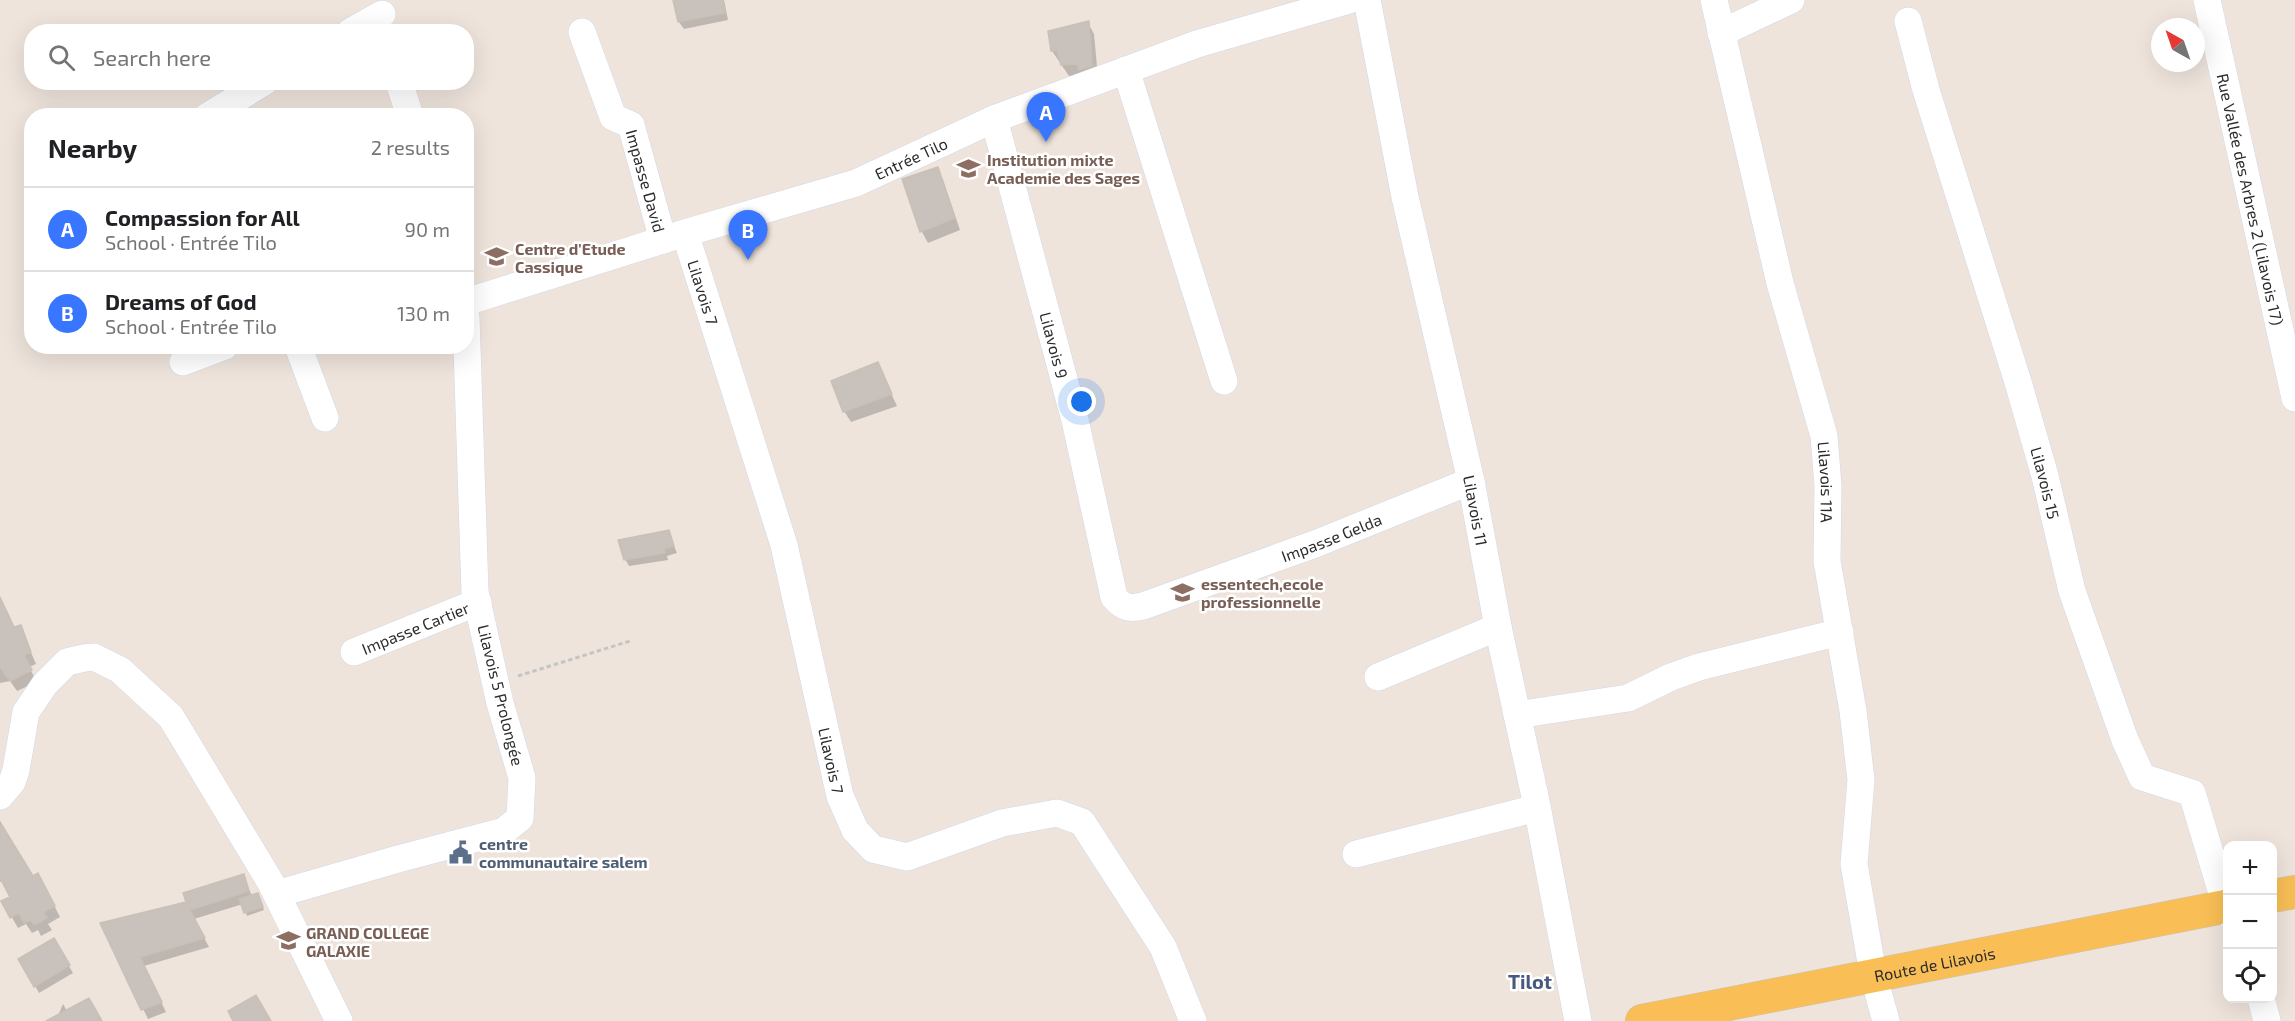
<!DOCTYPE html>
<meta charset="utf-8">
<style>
:root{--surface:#fff;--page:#f6f6f6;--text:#202124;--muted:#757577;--line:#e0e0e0;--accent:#3876ff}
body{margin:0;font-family:"Exo 2",sans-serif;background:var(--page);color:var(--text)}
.controls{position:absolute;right:18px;bottom:18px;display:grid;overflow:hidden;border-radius:12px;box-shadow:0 6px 24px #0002}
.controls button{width:54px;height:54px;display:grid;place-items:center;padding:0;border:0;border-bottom:2px solid var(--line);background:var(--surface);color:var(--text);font:30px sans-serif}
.compass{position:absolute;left:2151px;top:18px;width:54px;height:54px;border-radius:50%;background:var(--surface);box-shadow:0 6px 24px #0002;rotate:320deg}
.you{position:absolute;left:1082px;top:402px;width:21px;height:21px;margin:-15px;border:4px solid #fff;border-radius:50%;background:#1a73e8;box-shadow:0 0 0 9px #1a73e833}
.badge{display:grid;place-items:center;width:39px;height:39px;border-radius:50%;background:var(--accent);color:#fff;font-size:20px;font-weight:700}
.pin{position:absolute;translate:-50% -50px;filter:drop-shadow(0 2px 3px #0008)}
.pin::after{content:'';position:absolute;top:32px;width:21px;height:18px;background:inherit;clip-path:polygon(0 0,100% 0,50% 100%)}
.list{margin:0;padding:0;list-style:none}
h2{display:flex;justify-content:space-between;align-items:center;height:78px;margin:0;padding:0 24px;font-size:26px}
h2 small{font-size:20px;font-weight:400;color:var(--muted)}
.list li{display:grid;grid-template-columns:39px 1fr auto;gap:18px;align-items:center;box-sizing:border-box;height:84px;padding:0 24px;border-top:2px solid var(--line)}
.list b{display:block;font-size:22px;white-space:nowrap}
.list p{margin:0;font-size:20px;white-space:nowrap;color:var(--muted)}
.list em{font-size:20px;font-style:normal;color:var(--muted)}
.icon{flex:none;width:33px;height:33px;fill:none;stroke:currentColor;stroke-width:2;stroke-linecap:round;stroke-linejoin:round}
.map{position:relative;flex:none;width:2295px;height:1021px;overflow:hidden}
.search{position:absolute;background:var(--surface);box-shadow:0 6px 24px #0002;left:24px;top:24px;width:450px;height:66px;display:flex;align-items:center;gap:15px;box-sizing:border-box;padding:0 21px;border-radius:24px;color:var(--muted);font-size:22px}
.panel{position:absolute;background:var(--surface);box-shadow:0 6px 24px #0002;left:24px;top:108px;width:450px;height:246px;border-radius:24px}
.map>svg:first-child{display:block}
</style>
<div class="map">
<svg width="2295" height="1021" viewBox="0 0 2295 1021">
<rect width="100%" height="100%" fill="#eee4dc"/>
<g fill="#0003">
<path d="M675 0H724L728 20 684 29 679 22Z"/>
<path d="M1088 23 1094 34 1098 77 1083 74 1069 76 1052 51Z"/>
<path d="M937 169 943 180 960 230 928 243 922 232 904 180Z"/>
<path d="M877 363 897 406 851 422 844 411Z"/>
<path d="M668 532 677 553 667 556 668 560 629 566 625 559Z"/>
<path d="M0 618 15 629 20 627 36 664 29 667 37 682 17 691 10 681 0 683Z"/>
<path d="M0 825 32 878 44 886 60 917 48 924 52 930 41 936 38 930 32 933 26 924 18 928 3 902 12 898 3 880 0 882Z"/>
<path d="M243 875 252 896 259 897 264 910 247 916 243 904 194 919 209 947 144 966 166 1012 148 1019 102 924 188 903Z"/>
<path d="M54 940 73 973 39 993 20 959Z"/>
<path d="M63 1004 67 1011 100 1021H57V1018Z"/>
</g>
<g fill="#c9c1bc" stroke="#c9c0b6" stroke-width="1.5">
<path d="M673 0H723L725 13 678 22Z"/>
<path d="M1089 21 1092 66 1079 70 1077 64 1061 65 1057 51H1051L1048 31Z"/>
<path d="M938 167 955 218 920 232 902 179Z"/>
<path d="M878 362 892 394 843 412 831 381Z"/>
<path d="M669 530 674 546 664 549 665 553 624 560 618 540Z"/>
<path d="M0 597 14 627 21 625 31 652 24 655 32 670 10 681 0 667Z"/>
<path d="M0 822 33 876 38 873 55 906 43 912 47 918 34 925 31 920 24 923 19 913 10 918 1 901 10 897 0 878Z"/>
<path d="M244 874 249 891 190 910 205 938 140 957 162 1002 141 1010 100 923 186 902 183 893Z"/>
<path d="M258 893 263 907 244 913 239 899Z"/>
<path d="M54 938 70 965 34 987 18 959Z"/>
<path d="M256 995 271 1021H233L228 1011Z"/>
<path d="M89 998 102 1021H46Z"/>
</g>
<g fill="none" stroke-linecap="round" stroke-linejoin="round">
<defs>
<g id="minor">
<path id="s1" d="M1367 0 1405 197 1471 481 1498 627 1536 801 1578 1021"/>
<path id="s2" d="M1714 0 1780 283 1824 436 1828 486 1827 561 1853 711 1861 780 1854 864 1873 974 1886 1021"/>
<path id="s3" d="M2207 0 2295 398"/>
<path id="s4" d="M1908 21 1926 90 2018 382 2045 476 2072 591 2125 740 2142 777 2192 793 2228 913"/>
<path d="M350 32 382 14"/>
<path id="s5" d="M582 32 613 117 631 125 663 240"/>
<path d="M1721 33 1791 0"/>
<path d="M1126 70 1224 381"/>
<path d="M399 82 410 116"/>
<path d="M208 116 264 82"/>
<path id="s6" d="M994 119 1075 420 1114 597C1123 608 1130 609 1143 606L1315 544 1471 481"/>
<path id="s7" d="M685 233 784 545 840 796 855 830 873 849 907 857 1002 823 1057 813 1082 822 1163 947 1193 1021"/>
<path id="s8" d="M466 302 685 233 856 183 994 119 1197 44 1349 0"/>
<path d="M298 346 325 418"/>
<path d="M183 362 225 346"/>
<path id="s9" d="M354 652 478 602"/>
<path d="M1378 677 1498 627"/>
<path d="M1517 715 1628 698 1671 677 1699 667 1840 632"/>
<path d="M0 796 12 782 16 770 26 712 45 684 67 662 84 658 94 657 120 670 171 717 271 883 339 1021"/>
<path d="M1356 854 1537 808"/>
<path d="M277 894 398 859 504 831 520 818 522 778 500 703 475 592 466 317"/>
<path d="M2261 998 2267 1021"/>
</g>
<g id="major">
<path d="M2272 896 2295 892"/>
<path id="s10" d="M1642 1021 2228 906"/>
</g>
</defs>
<use href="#minor" stroke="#d2d8e5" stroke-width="28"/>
<use href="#major" stroke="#c4c4c4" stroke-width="34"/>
<path stroke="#c4c4c4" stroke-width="3" stroke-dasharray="4.5 3" stroke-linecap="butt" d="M518 676 630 641"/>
<use href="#minor" stroke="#fff" stroke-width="27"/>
<use href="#major" stroke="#f9bf56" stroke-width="33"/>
</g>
<defs>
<symbol id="school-bare" viewBox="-9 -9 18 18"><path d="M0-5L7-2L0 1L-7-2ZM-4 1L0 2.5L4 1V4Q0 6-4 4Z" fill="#8d6e63" stroke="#fff" stroke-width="2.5" paint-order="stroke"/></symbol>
<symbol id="civic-bare" viewBox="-9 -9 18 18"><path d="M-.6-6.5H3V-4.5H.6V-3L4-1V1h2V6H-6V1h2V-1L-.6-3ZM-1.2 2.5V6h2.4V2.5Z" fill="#5c6f8a" stroke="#fff" stroke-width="2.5" paint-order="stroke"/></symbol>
<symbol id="university-bare" viewBox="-9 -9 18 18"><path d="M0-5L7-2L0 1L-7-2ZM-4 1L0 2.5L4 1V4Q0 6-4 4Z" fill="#8d6e63" stroke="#fff" stroke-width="2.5" paint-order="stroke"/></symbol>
</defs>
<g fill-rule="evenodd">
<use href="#school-bare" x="952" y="152" width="33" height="33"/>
<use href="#school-bare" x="480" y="240" width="33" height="33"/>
<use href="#school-bare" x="1166" y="576" width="33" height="33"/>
<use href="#civic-bare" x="444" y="836" width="33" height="33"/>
<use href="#university-bare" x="272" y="924" width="33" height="33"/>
</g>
<g text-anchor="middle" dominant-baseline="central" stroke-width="5" stroke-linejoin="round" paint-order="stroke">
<g font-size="16" fill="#2b2b2b" stroke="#fff">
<text stroke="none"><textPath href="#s8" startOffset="468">Entrée Tilo</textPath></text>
<text stroke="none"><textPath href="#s5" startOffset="168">Impasse David</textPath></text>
<text stroke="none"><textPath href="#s3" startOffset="204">Rue Vallée des Arbres 2 (Lilavois 17)</textPath></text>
<text stroke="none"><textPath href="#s7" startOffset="62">Lilavois 7</textPath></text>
<text stroke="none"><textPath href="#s6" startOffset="234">Lilavois 9</textPath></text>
<text stroke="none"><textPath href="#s4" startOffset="482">Lilavois 15</textPath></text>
<text stroke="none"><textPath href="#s2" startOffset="496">Lilavois 11A</textPath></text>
<text stroke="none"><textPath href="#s1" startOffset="522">Lilavois 11</textPath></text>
<text stroke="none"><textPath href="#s6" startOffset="726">Impasse Gelda</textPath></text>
<text stroke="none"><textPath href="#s9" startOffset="66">Impasse Cartier</textPath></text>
<text transform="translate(501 695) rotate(76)">Lilavois 5 Prolongée</text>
<text stroke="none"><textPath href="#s7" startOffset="548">Lilavois 7</textPath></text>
<text stroke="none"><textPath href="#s10" startOffset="298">Route de Lilavois</textPath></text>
</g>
<g font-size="16" font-weight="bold" fill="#785e54" stroke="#fff" text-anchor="start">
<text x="987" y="159">Institution mixte<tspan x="987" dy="18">Academie des Sages</tspan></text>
<text x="515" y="248">Centre d'Etude<tspan x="515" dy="18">Cassique</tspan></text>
<text x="1201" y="583">essentech,ecole<tspan x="1201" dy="18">professionnelle</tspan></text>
<text x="306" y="932">GRAND COLLEGE<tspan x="306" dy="18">GALAXIE</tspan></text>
</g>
<g font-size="16" font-weight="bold" fill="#4e5e75" stroke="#fff" text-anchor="start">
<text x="479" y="843">centre<tspan x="479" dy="18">communautaire salem</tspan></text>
</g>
<g font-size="20" font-weight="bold" fill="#48597f" stroke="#fff">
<text x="1530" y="981">Tilot</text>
</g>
</g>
</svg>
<div class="controls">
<button>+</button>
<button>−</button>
<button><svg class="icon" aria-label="locate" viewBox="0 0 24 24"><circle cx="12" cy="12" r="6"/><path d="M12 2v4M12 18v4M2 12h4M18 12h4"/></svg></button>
</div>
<svg class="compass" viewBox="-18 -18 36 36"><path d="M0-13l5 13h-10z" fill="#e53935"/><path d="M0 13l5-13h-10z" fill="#757577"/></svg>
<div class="you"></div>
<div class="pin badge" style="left:1046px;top:142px">A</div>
<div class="pin badge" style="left:748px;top:260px">B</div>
<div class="search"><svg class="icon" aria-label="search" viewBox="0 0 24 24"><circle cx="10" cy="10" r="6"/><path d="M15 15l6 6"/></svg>Search here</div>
<section class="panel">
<h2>Nearby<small>2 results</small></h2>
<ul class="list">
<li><span class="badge">A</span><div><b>Compassion for All</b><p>School · Entrée Tilo</p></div><em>90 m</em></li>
<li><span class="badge">B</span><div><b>Dreams of God</b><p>School · Entrée Tilo</p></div><em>130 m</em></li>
</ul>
</section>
</div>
